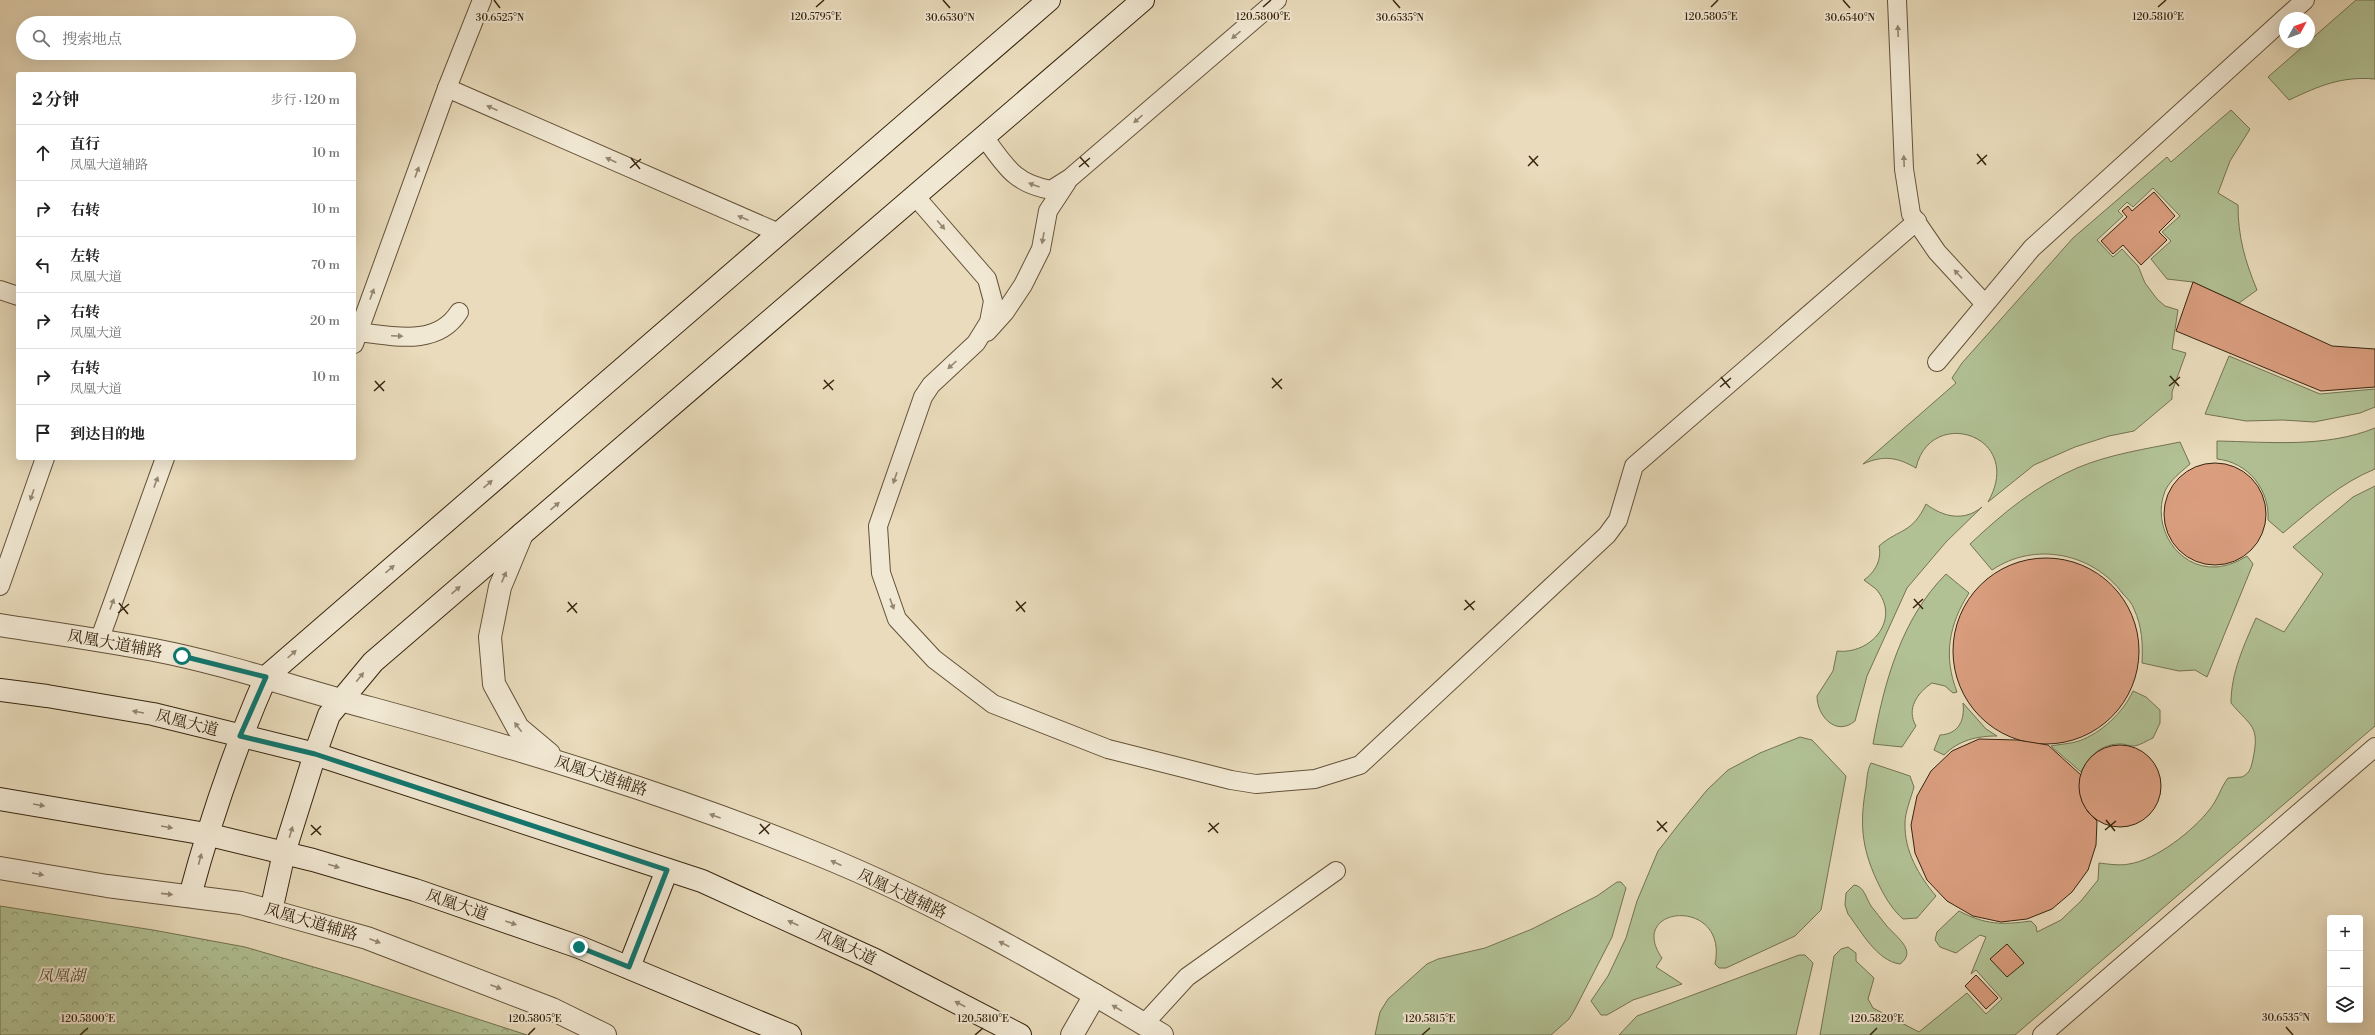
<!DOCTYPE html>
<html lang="zh">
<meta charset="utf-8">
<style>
:root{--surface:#fff;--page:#f6f6f6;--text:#222;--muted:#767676;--line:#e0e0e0}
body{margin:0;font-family:"Libre Bodoni","Noto Serif SC",serif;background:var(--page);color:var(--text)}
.controls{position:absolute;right:12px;bottom:12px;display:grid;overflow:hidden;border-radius:4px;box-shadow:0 4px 16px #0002}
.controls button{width:36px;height:36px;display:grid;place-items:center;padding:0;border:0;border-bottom:1px solid var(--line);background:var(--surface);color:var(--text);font:20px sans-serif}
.compass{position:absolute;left:2279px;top:12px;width:36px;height:36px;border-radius:50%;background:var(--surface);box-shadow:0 4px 16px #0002;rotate:49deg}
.stop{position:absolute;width:12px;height:12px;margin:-9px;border:3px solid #0f766e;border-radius:50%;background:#fff}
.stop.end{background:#0f766e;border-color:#fff;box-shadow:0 1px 4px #0008}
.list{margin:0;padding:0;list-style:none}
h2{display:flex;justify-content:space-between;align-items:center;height:52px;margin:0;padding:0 16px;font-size:17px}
h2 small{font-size:13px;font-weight:400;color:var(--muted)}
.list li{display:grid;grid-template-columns:26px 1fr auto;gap:12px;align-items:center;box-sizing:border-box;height:56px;padding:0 16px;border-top:1px solid var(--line)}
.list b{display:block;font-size:15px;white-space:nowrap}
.list p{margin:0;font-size:13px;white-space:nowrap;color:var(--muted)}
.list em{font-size:13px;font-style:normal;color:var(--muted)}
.icon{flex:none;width:22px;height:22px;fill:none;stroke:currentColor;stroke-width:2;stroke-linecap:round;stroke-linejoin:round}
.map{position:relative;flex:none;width:2375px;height:1035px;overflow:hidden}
.search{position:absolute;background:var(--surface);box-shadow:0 4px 16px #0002;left:16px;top:16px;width:340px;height:44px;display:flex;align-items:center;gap:10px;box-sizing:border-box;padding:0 14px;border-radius:22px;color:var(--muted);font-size:15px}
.panel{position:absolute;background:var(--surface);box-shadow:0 4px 16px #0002;left:16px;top:72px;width:340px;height:388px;border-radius:4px}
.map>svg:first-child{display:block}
</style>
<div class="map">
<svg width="2375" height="1035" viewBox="0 0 2375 1035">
<defs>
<pattern id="park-crowns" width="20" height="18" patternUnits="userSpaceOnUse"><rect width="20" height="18" fill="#b1c194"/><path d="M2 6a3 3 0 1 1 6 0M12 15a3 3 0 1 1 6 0" fill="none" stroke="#919d77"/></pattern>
</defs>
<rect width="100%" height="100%" fill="#e9dbbb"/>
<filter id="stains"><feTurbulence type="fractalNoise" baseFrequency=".005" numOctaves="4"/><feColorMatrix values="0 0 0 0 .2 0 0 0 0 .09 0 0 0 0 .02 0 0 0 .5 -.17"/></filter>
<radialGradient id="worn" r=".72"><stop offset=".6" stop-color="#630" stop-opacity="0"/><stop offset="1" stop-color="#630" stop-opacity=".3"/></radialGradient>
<g fill="#b1c194" stroke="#747351">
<path d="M2356 0H2375V79C2341 76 2319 86 2289 100L2268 77Z"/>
<path d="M2231 110 2250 129 2230 161 2218 193 2238 205C2238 237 2245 261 2257 290L2239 303 2193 282 2167 279 2151 259 2171 241 2162 232 2180 216 2153 188 2133 207 2127 202 2118 211 2123 216 2097 240 2113 257 2122 249 2138 266 2145 283 2157 299 2165 306 2178 310 2172 349 2186 353 2172 392V399L2134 431 2109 436 2075 447 2034 465 1988 502C2026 435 1930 405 1916 468 1897 457 1883 455 1863 464L1956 383 1952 378 1962 363 2073 238 2167 157 2171 162Z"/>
<path d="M2229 356 2320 394 2375 389V407L2360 413 2314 422 2283 420 2246 421 2205 414Z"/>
<path d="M2375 428V469C2340 483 2312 509 2283 533L2268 520C2270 490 2248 462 2217 459V441C2269 442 2326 448 2375 428Z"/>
<path d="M2180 442 2190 464C2181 472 2170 480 2165 491 2151 526 2177 569 2216 567 2228 566 2237 562 2247 556L2253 564 2207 677 2195 670 2179 671 2142 663C2143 644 2142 626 2134 609 2132 603 2127 598 2123 594 2093 553 2035 541 1992 570L1970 544C2002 514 2035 486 2077 468 2110 454 2146 449 2180 442Z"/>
<path d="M2375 486V726L2015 1035H1820L1834 956 1841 949 1848 947 1856 953V961L1874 978 1868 999 1873 1008 1919 1032 1967 993 1986 1014 2002 999 1976 970 1971 974 1986 937 1980 935 1956 953 1940 947 1935 940 1937 932 1959 911C1986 925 2002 925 2031 921L2036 926 2037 932 2061 920 2081 901 2098 880 2099 863C2108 864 2120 866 2129 864 2156 860 2193 831 2210 809 2218 799 2221 787 2228 778L2242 777C2250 773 2251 768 2253 759 2260 725 2251 727 2231 703 2231 673 2244 645 2256 618L2284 632 2323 574 2293 547 2353 497Z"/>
<path d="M1926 504C1943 517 1964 522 1982 507L1946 542 1907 588 1867 676 1855 721C1836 737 1817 716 1817 696L1833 671 1837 651C1871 655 1902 619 1876 589 1872 586 1868 583 1864 580 1875 572 1882 560 1879 546 1900 528 1912 534 1926 504Z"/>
<path d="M1946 574 1969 593C1949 624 1943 656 1957 692L1953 693 1945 686 1932 683C1917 693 1906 709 1916 726L1902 747 1873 744C1884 683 1901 619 1946 574Z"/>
<path d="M2133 691 2146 697 2160 710V723L2153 738C2148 740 2139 746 2133 746 2128 746 2123 743 2118 744 2100 745 2088 757 2081 772L2051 746C2060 744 2070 744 2079 741 2101 733 2123 713 2133 691Z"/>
<path d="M1963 703 1986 729 1997 736C1977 736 1959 740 1944 755L1934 750 1940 735C1959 734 1965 720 1963 703Z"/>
<path d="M1800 737 1812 740 1846 776 1821 910 1795 936 1726 968H1719L1715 964C1729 896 1625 905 1662 958L1656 967 1682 984 1633 1000 1607 1015H1601L1591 1001 1608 976 1626 938 1637 901 1658 851 1679 824 1707 790 1728 770 1760 753Z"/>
<path d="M1871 763 1910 776 1914 787C1911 798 1905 812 1905 823 1904 851 1919 876 1936 896L1917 918 1903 919C1893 910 1886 899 1880 887 1862 851 1859 826 1866 787 1867 779 1867 770 1871 763Z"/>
<path d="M1617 882H1621L1626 888 1612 937 1575 1009 1569 1019 1551 1035H1375L1380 1012 1388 999 1427 964 1438 959 1485 948 1532 929 1597 896Z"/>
<path d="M1854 885C1864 886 1866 898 1871 906 1876 912 1881 919 1886 925 1896 937 1918 951 1900 964 1877 961 1861 931 1848 914L1845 905 1846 893Z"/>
<path d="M1799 955H1805L1813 963 1796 1035H1619L1637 1016Z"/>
</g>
<path fill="url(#park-crowns)" stroke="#747351" d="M0 906 153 930 245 947 348 977 527 1035H0Z"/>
<g fill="#da9e7f" stroke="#37250e">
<path d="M2154 192 2175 216 2159 232 2167 240 2141 265 2123 245 2113 254 2101 241 2127 217 2122 211 2128 206 2132 211Z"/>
<path d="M2193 282 2332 346 2375 349V387L2321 391 2176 331Z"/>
<circle cx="2215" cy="514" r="51"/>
<circle cx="2046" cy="651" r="93"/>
<path d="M1979 739 2017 740 2048 745 2081 775 2080 788 2082 801 2088 812 2097 821 2096 845 2088 870 2072 892 2052 909 2027 919 2001 922 1973 916 1947 901 1927 880 1915 853 1911 825 1917 796 1931 771 1952 751Z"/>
<circle cx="2120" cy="786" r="41"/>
<path d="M2007 944 2024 963 2007 977 1990 959Z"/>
<path d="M1976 975 1998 998 1986 1009 1965 986Z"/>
</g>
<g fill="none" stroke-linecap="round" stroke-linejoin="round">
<defs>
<g id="lane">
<path d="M482 0 447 88 779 233"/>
<path d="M1897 0 1904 169 1911 214 1937 252 1984 303"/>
<path d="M2285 18 2305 0"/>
<path d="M984 137C1006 166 1013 183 1051 190L1070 178 1277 0"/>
<path d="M915 196 987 279 993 301 989 322 976 343 931 385 923 397 878 526 881 573 897 619 934 659 993 704 1108 749 1231 780 1256 784 1315 779 1360 765 1607 535 1618 520 1634 466 1917 221"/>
<path d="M0 290 18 296"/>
<path d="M358 332C393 336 437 347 459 312"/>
<path d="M987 332 1005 312 1023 285 1041 249 1048 211 1067 182"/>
<path d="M354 344 447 88"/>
<path d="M1937 362 2032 248 2285 18"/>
<path d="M0 586 45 458"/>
<path d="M99 641 165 458"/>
<path d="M1144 1024 1187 977 1336 871"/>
<path d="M2042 1035 2375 747"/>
</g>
<g id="street">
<path d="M522 534 500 587 490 637 494 684 518 728 549 754"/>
<path d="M0 625C51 633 103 640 154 650 227 664 298 689 370 708 521 749 670 794 815 853 936 902 1050 967 1162 1035"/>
<path d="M0 868 107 886 241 903 271 911 367 938 552 1009 605 1035"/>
<path d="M1072 1035 1095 995"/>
</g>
<g id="secondary">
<path d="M0 690 47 696 153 714 315 754 702 881 875 960 1020 1035"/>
<path d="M0 799 206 834 313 860 415 890 579 947 790 1035"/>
<path d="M190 896C210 821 235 748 266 677L1049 0"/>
<path d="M271 911 284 853 315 754 329 715 373 662 1143 0"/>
<path d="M629 967 667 870"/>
</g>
</defs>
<use href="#lane" stroke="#645239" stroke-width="20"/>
<use href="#street" stroke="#645239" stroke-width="24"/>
<use href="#secondary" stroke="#37250e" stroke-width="24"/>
<use href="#lane" stroke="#f1e8d3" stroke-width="18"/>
<use href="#street" stroke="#f1e8d3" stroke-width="22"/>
<use href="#secondary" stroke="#f1e8d3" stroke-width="22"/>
</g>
<defs><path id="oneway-solid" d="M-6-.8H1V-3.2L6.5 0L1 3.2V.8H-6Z"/></defs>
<g fill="#948670">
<use href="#oneway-solid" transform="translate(1898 31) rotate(-92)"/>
<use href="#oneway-solid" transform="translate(1236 35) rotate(139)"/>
<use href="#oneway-solid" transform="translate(492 108) rotate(-156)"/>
<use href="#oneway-solid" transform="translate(1138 119) rotate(139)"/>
<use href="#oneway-solid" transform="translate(611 160) rotate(-156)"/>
<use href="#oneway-solid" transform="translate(1904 161) rotate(-92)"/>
<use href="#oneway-solid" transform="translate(417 172) rotate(-70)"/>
<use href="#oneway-solid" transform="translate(1034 185) rotate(-160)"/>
<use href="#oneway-solid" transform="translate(743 218) rotate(-157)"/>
<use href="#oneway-solid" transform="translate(941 225) rotate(49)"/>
<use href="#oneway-solid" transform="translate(1043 238) rotate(100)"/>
<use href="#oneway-solid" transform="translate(1958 274) rotate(-133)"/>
<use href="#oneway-solid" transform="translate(372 294) rotate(-70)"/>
<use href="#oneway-solid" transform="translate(397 336) rotate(2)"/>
<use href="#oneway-solid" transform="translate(952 365) rotate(138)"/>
<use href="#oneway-solid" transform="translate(895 478) rotate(109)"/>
<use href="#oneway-solid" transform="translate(156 482) rotate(-70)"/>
<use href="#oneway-solid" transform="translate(488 484) rotate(-41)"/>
<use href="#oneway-solid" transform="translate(32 495) rotate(109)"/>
<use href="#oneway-solid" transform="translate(555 506) rotate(-41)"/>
<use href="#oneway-solid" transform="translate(390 569) rotate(-41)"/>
<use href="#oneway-solid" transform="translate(504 577) rotate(-67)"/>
<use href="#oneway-solid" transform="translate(456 590) rotate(-41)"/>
<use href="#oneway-solid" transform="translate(112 604) rotate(-70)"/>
<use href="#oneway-solid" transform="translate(892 604) rotate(70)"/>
<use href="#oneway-solid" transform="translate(292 654) rotate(-42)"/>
<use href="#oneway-solid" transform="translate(360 677) rotate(-51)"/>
<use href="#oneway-solid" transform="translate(138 712) rotate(-170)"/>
<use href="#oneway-solid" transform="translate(518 727) rotate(-127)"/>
<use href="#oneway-solid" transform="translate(39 805) rotate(10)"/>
<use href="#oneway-solid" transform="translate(715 816) rotate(-160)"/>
<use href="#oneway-solid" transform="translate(167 827) rotate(10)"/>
<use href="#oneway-solid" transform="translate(291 832) rotate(-73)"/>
<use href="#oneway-solid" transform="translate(200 859) rotate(-75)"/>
<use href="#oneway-solid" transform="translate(836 863) rotate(-155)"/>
<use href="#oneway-solid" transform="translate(334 866) rotate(17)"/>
<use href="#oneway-solid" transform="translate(38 874) rotate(10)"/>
<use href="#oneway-solid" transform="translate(167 894) rotate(6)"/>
<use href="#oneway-solid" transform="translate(511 923) rotate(19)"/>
<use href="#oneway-solid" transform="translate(793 923) rotate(-155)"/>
<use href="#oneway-solid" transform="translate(375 941) rotate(21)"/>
<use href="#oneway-solid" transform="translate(1004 944) rotate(-153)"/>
<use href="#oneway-solid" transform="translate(496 987) rotate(21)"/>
<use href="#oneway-solid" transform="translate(960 1004) rotate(-153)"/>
<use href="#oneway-solid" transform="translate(1117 1008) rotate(-149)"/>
</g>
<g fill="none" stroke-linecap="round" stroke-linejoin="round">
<path stroke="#0f766e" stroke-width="5" d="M182 656 266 677 240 736 315 754 667 870 629 967 579 947"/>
</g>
<path fill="none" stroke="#37250e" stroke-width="1.5" d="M494 0 500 8M943 0 950 8M1393 0 1400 8M1843 0 1850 8M816 7 824 0M1263 7 1271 0M1711 7 1718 0M2158 7 2166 0M1977 154 1986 165M1529 156 1538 166M1080 157 1089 167M631 158 640 169M1977 164 1987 155M1528 166 1538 156M1079 167 1090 158M630 168 641 159M2170 376 2179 386M1721 377 1730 388M1272 378 1282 389M824 380 833 390M375 381 384 391M2169 386 2180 377M1720 387 1731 378M1272 388 1282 379M823 389 834 380M374 391 385 381M1914 599 1923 609M1465 600 1474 610M1016 601 1025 612M568 602 577 613M119 603 128 614M1913 608 1923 599M1464 610 1475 601M1016 611 1026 602M567 612 577 603M118 613 129 604M2106 820 2115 831M1657 821 1667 832M1209 823 1218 833M760 824 769 834M311 825 321 835M2105 830 2116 821M1657 831 1667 822M1208 832 1219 823M759 834 770 824M311 835 321 826M2286 1027 2293 1035M80 1035 88 1028M528 1035 535 1028M975 1035 983 1028M1422 1035 1430 1028M1870 1035 1877 1028"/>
<g text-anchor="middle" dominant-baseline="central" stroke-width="4" stroke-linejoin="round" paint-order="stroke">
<g font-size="16" fill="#37250e" stroke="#f1e8d3">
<text transform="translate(115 644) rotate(10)">凤凰大道辅路</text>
<text transform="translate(187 723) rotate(14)">凤凰大道</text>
<text transform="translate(601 776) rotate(18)">凤凰大道辅路</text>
<text transform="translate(902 894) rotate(25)">凤凰大道辅路</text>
<text transform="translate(457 905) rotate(19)">凤凰大道</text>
<text transform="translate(311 922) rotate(16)">凤凰大道辅路</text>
<text transform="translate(846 947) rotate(25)">凤凰大道</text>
</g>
<g font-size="16" font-style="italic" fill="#564c30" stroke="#f1e8d3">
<text x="61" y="976">凤凰湖</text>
</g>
</g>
<g font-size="10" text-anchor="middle" fill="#37250e" stroke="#f1e8d3" stroke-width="4" stroke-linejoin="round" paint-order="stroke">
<text x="816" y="20">120.5795°E</text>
<text x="1263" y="20">120.5800°E</text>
<text x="1711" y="20">120.5805°E</text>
<text x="2158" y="20">120.5810°E</text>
<text x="950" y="21">30.6530°N</text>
<text x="1850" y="21">30.6540°N</text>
<text x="500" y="21">30.6525°N</text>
<text x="1400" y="21">30.6535°N</text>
<text x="2286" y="1021">30.6535°N</text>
<text x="88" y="1022">120.5800°E</text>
<text x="535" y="1022">120.5805°E</text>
<text x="983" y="1022">120.5810°E</text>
<text x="1430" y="1022">120.5815°E</text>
<text x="1877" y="1022">120.5820°E</text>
</g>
<rect width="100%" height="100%" filter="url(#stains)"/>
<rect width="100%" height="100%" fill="url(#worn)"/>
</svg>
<div class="controls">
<button>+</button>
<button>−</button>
<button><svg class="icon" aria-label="layers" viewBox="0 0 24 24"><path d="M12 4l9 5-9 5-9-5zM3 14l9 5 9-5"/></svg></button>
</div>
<svg class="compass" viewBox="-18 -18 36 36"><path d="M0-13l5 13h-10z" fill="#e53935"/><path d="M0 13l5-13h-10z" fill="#767676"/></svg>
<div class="stop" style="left:182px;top:656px"></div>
<div class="stop end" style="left:579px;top:947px"></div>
<div class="search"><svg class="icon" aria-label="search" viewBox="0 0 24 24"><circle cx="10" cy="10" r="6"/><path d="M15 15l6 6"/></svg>搜索地点</div>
<section class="panel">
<h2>2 分钟<small>步行 · 120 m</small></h2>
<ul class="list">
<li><svg class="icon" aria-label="ahead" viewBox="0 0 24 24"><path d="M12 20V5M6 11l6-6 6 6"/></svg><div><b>直行</b><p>凤凰大道辅路</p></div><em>10 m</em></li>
<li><svg class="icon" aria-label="right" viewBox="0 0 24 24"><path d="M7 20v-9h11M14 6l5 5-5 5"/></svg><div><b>右转</b></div><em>10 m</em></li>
<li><svg class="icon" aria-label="left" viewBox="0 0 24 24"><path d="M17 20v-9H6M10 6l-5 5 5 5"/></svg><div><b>左转</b><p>凤凰大道</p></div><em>70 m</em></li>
<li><svg class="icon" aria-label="right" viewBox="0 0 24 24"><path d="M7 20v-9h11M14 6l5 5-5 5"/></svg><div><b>右转</b><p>凤凰大道</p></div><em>20 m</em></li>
<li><svg class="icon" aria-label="right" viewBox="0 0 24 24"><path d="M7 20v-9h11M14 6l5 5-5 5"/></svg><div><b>右转</b><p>凤凰大道</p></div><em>10 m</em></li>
<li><svg class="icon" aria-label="arrive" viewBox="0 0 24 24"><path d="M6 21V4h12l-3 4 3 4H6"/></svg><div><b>到达目的地</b></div></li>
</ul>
</section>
</div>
